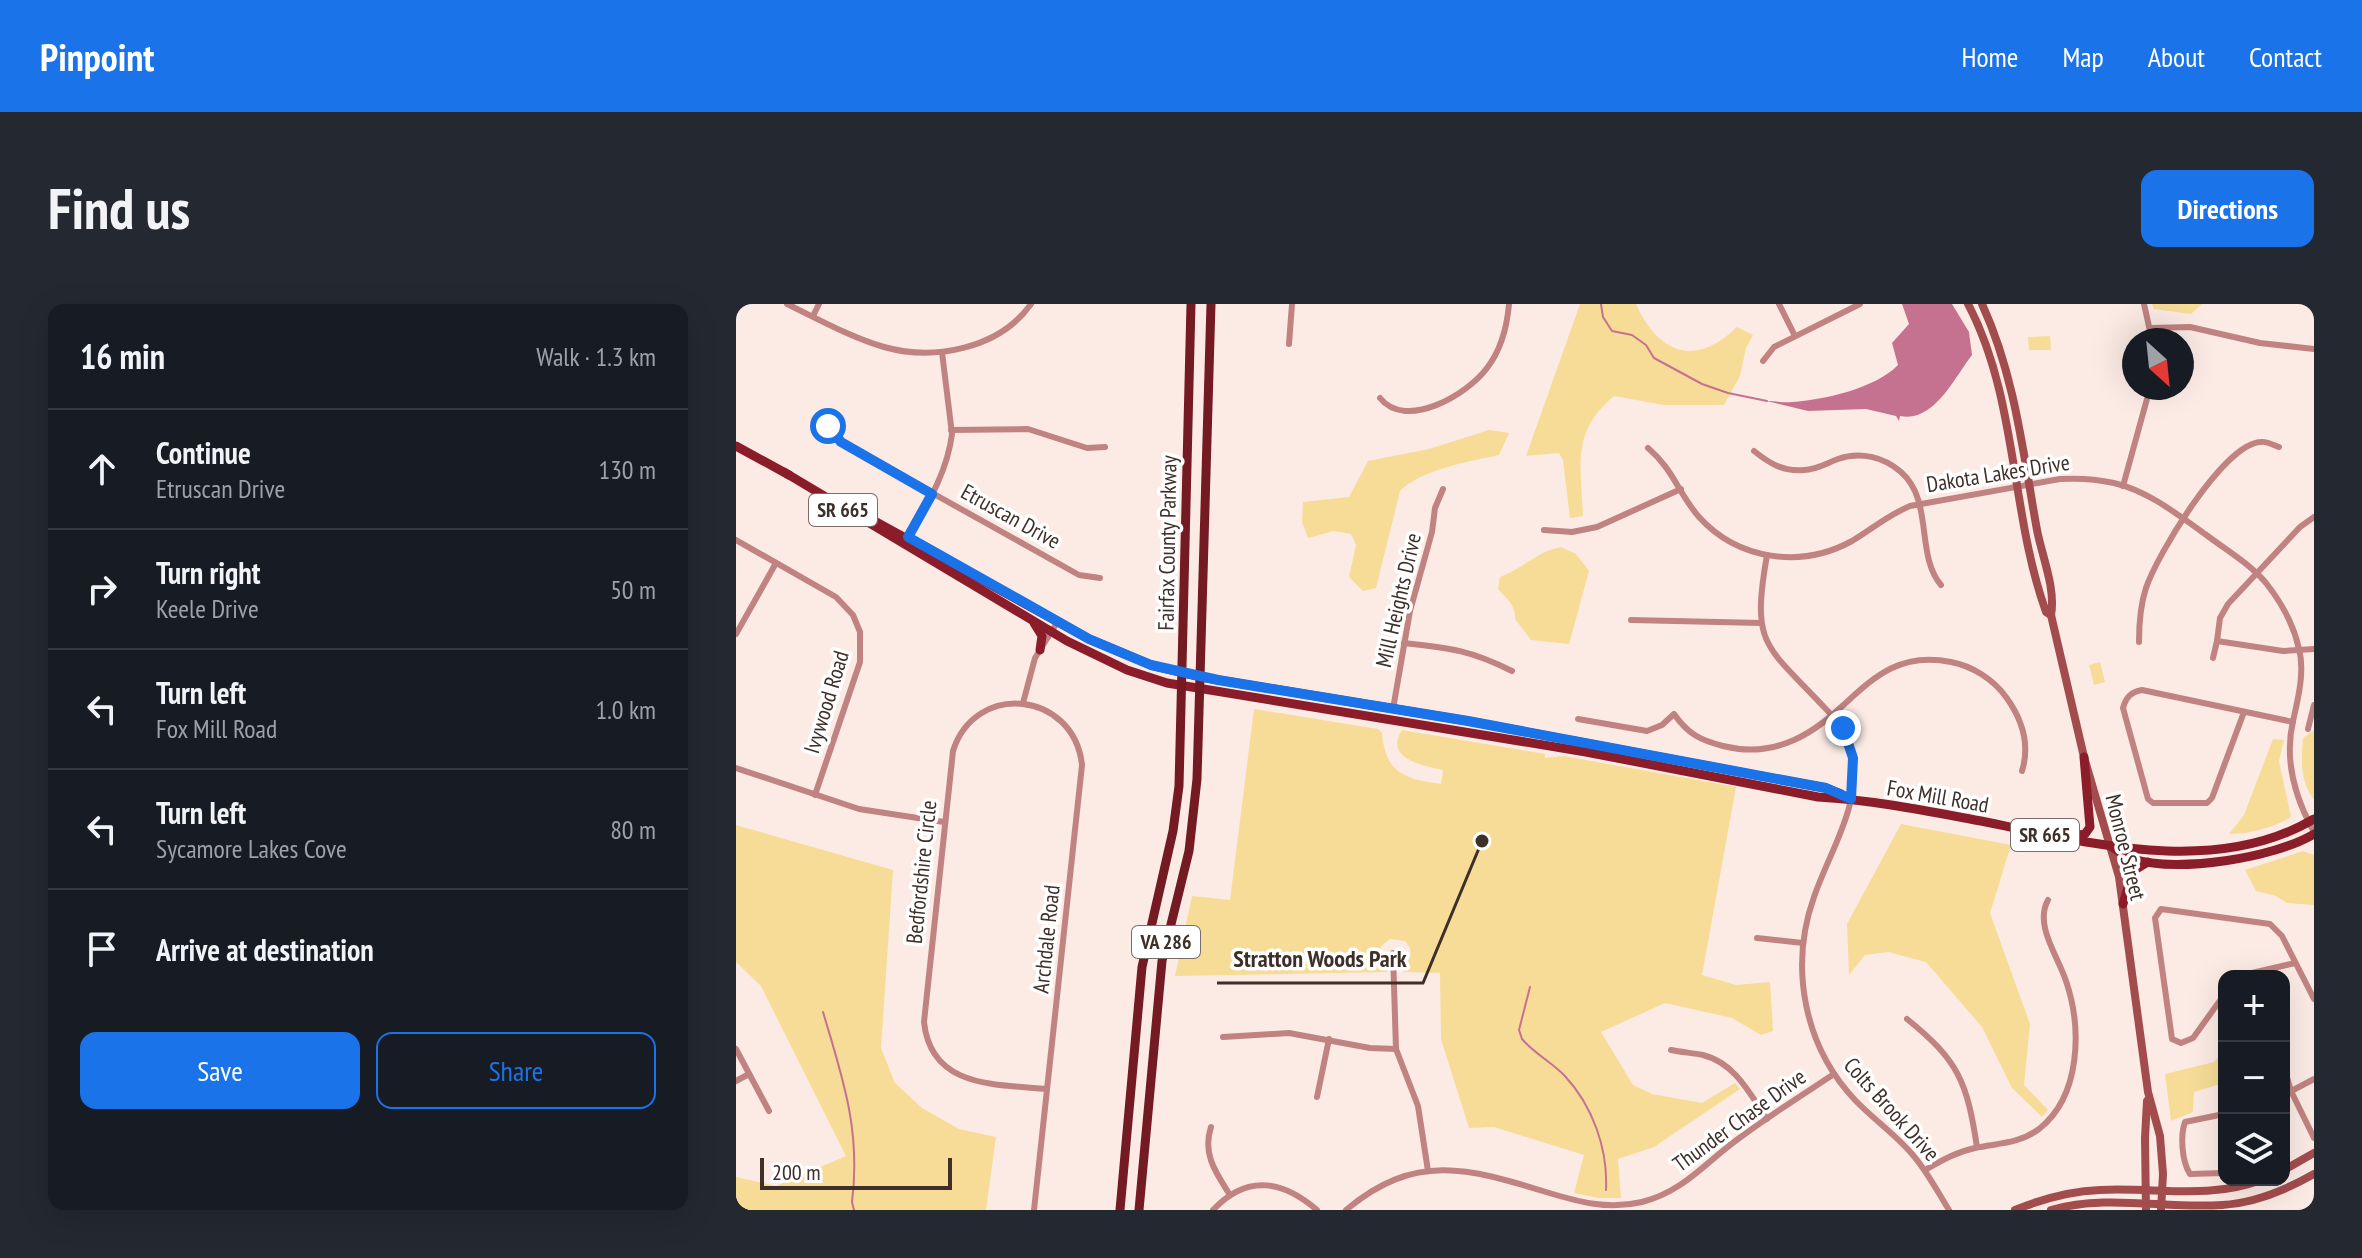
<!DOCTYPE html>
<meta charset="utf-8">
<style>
:root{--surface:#171b24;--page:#242831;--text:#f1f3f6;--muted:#9ea1a6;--line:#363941;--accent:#1a73e8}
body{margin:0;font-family:"PT Sans Narrow",sans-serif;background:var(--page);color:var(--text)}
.controls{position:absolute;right:24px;bottom:24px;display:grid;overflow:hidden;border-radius:16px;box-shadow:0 8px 32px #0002}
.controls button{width:72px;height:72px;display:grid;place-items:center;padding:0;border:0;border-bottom:2px solid var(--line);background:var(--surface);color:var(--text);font:40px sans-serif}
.compass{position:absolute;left:1386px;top:24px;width:72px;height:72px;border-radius:50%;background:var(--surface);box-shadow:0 8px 32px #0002;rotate:153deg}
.scale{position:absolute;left:24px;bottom:20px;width:192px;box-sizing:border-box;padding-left:8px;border:4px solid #3e2f29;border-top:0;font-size:22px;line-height:28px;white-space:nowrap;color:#3e2f29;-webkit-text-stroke:6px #fff;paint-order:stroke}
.stop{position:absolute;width:24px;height:24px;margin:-18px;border:6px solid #1a73e8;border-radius:50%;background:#fff}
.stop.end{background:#1a73e8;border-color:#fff;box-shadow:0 2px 8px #0008}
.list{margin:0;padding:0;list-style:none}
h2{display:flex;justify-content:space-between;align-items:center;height:104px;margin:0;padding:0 32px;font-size:34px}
h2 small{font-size:26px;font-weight:400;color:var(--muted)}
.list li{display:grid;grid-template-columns:52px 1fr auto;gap:24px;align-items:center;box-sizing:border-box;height:120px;padding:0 32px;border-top:2px solid var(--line)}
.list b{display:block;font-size:30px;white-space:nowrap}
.list p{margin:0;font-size:26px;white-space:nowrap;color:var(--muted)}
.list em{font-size:26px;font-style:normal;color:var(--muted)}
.actions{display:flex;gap:16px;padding:24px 32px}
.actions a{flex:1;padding:18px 0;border:2px solid var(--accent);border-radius:16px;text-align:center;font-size:28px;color:var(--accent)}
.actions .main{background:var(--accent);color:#fff}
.icon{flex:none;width:44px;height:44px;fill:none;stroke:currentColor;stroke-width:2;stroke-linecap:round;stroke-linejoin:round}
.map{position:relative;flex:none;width:1578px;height:906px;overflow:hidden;border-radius:16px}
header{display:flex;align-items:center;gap:48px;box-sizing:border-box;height:112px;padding:0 40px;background:var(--accent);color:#fff}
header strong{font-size:38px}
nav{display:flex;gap:44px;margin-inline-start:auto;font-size:28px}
.intro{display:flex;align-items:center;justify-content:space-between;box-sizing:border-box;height:192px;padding:0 48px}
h1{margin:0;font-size:56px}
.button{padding:20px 36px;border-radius:16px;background:var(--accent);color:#fff;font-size:28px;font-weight:700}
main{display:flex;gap:48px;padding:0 48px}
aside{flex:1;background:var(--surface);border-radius:16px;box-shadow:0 8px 32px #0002}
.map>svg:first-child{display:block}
</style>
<header>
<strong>Pinpoint</strong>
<nav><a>Home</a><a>Map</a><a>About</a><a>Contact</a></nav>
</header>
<div class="intro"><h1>Find us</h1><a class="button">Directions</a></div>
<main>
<aside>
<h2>16 min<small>Walk · 1.3 km</small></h2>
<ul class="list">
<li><svg class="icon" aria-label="ahead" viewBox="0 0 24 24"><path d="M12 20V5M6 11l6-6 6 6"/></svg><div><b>Continue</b><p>Etruscan Drive</p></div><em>130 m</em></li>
<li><svg class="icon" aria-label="right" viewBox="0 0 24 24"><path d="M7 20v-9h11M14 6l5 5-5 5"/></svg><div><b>Turn right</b><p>Keele Drive</p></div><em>50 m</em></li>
<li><svg class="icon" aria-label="left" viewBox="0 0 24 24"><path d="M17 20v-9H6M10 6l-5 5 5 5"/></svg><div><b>Turn left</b><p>Fox Mill Road</p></div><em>1.0 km</em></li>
<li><svg class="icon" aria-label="left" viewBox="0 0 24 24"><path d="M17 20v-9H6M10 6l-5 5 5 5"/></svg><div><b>Turn left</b><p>Sycamore Lakes Cove</p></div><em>80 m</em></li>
<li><svg class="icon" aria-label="arrive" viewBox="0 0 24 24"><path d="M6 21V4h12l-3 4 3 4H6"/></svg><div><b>Arrive at destination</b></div></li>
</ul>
<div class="actions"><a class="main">Save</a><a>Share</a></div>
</aside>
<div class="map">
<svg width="1578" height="906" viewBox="0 0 1578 906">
<rect width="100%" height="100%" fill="#fcebe5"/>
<g fill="#f6dc97">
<path d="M844 0H900C923 51 960 63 1001 23L1017 31 1010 44 1004 72 988 101H928L878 92C835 128 845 161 847 212L834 214 827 156 823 149 790 152Z"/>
<path d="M1416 0H1466L1455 10 1418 5Z"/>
<path d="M1314 32 1315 46H1293L1292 33Z"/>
<path d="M753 126 773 129 763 151C735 157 684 166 664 187L640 284 627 287 613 273 620 241 615 230 598 227 572 234 566 218 567 198 613 193 632 157 693 145Z"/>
<path d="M825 243 840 250 853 267 833 340 795 336 779 315C780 301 770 294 762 285L764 273C786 265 802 247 825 243Z"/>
<path d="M1364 358 1369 378 1358 381 1353 361Z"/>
<path d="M518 405 642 425 646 429C649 469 669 475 705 480L707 466C689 462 647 455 666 426L809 450V454L828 452 1000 483 966 671 1000 681 1034 678 1037 727 1025 731 996 714 929 699 865 728 897 781 916 790 966 799 999 779 1004 785 918 843 882 855 885 894H863L838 889 848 851 758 823 733 824 705 735 704 669 667 668C672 655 680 649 669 637L654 635 645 642 644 655 652 668 439 672 456 592 494 596Z"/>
<path d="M1578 426V496C1564 477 1565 456 1567 434Z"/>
<path d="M1537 435 1548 436 1543 457 1555 513C1538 524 1513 530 1493 530L1508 511Z"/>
<path d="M1165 520 1275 541 1254 609 1294 720 1288 781 1312 806 1306 813 1276 784 1246 723 1190 658 1152 648 1129 651 1113 671 1111 620Z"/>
<path d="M0 521 157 566 145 744 159 779 186 804 223 825 260 833 250 906H0V873L40 882 110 852 25 682 0 658Z"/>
<path d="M1567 547 1578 551V601L1551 599 1540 592 1520 587 1509 566Z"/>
<path d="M1488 747V779L1458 788 1457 808 1435 817 1429 770 1478 758Z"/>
</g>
<path fill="#c57291" d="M1166 0H1216L1233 28 1236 51C1218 74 1198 119 1164 112L1163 117 1160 112 1130 105 1072 107 1031 97C1039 97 1048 99 1056 98 1088 96 1140 84 1162 61L1156 39 1173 20Z"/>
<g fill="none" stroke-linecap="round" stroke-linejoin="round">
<g stroke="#c57291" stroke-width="2">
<path d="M865 0 867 13 876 27 896 31 910 41 918 54 966 80 992 89 1031 97"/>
<path d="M794 683 783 726 786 735C798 749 815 758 828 771 857 802 872 845 870 886"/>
<path d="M87 708C107 775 125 827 116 898L118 906"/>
</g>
<g stroke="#c08381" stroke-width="6">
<path d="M51 0C82 15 114 33 148 43 198 57 263 45 295 0"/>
<path d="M1043 0 1059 32"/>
<path d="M1408 0 1416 36"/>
<path d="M77 12 83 0"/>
<path d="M1415 24 1454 23 1524 39 1578 45"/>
<path d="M553 40 556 0"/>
<path d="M1027 57 1038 43 1124 0"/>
<path d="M644 94C670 127 732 90 751 64 765 46 771 23 773 0"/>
<path d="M92 122 105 138 343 271 364 274"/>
<path d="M215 126 292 125 351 144 369 143"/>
<path d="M912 144C938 166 942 189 963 213 1002 256 1065 265 1116 237 1136 225 1152 211 1174 202L1324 175C1342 174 1360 175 1378 179 1412 187 1441 210 1469 230 1490 246 1513 259 1530 279 1545 298 1558 322 1563 345 1569 367 1562 395 1557 417 1548 456 1559 494 1578 528"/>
<path d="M1018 147C1033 159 1047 168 1068 166 1080 166 1091 159 1102 155 1124 147 1148 153 1165 168 1198 197 1179 250 1205 281"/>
<path d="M1387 182 1414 84"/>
<path d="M1578 213 1564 223 1492 300 1484 314 1481 337 1547 347 1578 345"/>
<path d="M808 226 836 228 861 223 945 185"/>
<path d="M0 236 100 293 117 311 124 328V358L79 491"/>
<path d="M170 237C190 202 211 170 216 130L206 48"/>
<path d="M1031 251C1015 342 1029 340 1088 403 1101 416 1112 430 1116 449 1126 501 1094 546 1078 593 1053 663 1068 742 1119 796 1137 815 1159 830 1176 850 1191 867 1201 887 1213 906"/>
<path d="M895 316 1025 319"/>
<path d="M0 330 40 259"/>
<path d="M1403 338C1403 319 1404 302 1410 284 1421 251 1488 139 1525 138 1530 137 1538 141 1543 143"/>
<path d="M668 339C714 344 734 346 776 367"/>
<path d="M1477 354 1481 337"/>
<path d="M287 399 299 354 322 317"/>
<path d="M657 405 674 307 696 228 699 204 707 185"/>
<path d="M1508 408 1476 494 1471 499H1417L1412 495 1387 404C1390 393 1395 388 1406 386L1557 418"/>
<path d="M842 415 911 427 926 421 938 410C952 430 964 436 987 442 1011 448 1036 446 1058 436 1117 410 1138 342 1215 358 1236 362 1257 375 1270 393 1286 415 1294 441 1286 467"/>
<path d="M1572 425 1578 401"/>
<path d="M0 464 123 505 208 518"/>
<path d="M1021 634 1067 639"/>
<path d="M657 649 660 745 682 802 692 867"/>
<path d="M1503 672 1559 659"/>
<path d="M1488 691 1457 734 1445 739 1436 735 1419 614 1425 605 1534 620 1546 632 1578 695"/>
<path d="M1171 715C1223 757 1231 778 1241 843"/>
<path d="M487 733 553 729 634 744 660 745"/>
<path d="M0 745 33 807"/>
<path d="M935 746C945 748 956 749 967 751 999 759 1014 790 1031 815"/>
<path d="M1548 763 1555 787 1578 834"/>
<path d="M0 777 13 770"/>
<path d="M1548 791 1578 775"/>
<path d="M581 793 593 735"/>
<path d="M1488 810 1449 818C1444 832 1446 858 1454 870L1488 869"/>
<path d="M475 823C466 850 480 869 494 891"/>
<path d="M1189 866C1205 857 1220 848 1239 844 1262 839 1283 840 1303 825 1345 792 1346 724 1330 677 1322 652 1298 621 1312 596"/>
<path d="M298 906 346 461C338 387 239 377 217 447L188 718C195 785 261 780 311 785"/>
<path d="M477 906C511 870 546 876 581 906"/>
<path d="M610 906C679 848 732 864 810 888 843 898 872 906 906 898 947 888 970 858 1002 835 1033 812 1066 791 1098 770"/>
</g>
<g stroke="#a34c4e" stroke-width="8">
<path d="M1232 0C1282 95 1274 208 1310 308L1315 311"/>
<path d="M1246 0C1279 72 1287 149 1301 226 1306 252 1320 285 1315 311L1348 453 1383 573 1412 788 1424 832 1427 870 1425 906"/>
<path d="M1548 866 1578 849"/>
<path d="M1279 906C1306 895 1335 887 1364 886 1419 883 1472 896 1525 876"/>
<path d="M1315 906C1372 890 1428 905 1486 901 1519 899 1550 886 1578 870"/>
<path d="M1410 906 1409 834 1411 797"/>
</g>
<g stroke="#8b1c29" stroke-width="9">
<path d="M0 142 53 171"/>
<path d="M48 168 331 337 391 366 431 379 850 448 1082 493C1137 496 1191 507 1245 517 1350 538 1478 574 1578 515"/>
<path d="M122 208 353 335 415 361 465 373 732 417 1052 477 1090 484 1105 490"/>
<path d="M298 319 306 332 304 346"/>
<path d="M1332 533 1349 530 1354 523 1348 453"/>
<path d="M1376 543C1383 547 1390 553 1397 555 1442 569 1538 554 1578 530"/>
<path d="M1387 600 1397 567 1412 558"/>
</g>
<g stroke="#741a23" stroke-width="9">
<path d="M384 906 406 663 437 527 443 482 455 0"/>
<path d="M403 906 426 657 453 547 461 475 475 0"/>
</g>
</g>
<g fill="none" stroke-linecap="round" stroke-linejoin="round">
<path stroke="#1a73e8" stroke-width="10" d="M92 122 105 138 196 190 172 233 353 335 415 361 482 376 732 417 1052 477 1090 484 1115 495 1117 454 1107 424"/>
</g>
<g text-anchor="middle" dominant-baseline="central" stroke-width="7" stroke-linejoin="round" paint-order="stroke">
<g fill="#fff" stroke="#786d69" stroke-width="2">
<rect x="73" y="190" width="68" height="32" rx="6"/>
<rect x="1275" y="515" width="68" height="32" rx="6"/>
<rect x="396" y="622" width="68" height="32" rx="6"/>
</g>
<g font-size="20" font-weight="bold" fill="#3e2f29">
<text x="107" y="206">SR 665</text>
<text x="1309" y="531">SR 665</text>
<text x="430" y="638">VA 286</text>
</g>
<g font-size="22" fill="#3e2f29" stroke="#fff">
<text transform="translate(1262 169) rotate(-9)">Dakota Lakes Drive</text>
<text transform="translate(275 212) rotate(29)">Etruscan Drive</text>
<text transform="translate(431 239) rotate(-89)">Fairfax County Parkway</text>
<text transform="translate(662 296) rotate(-77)">Mill Heights Drive</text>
<text transform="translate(90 398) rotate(-73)">Ivywood Road</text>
<text transform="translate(1202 492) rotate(10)">Fox Mill Road</text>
<text transform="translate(1390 543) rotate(76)">Monroe Street</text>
<text transform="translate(185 568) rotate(-84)">Bedfordshire Circle</text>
<text transform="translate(310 635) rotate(-84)">Archdale Road</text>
<text transform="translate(1156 805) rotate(48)">Colts Brook Drive</text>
<text transform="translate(1003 816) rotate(-36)">Thunder Chase Drive</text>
</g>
</g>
<path fill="none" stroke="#3e2f29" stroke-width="3" d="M746 537L687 679H481"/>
<circle fill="#3e2f29" stroke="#fff" stroke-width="3" cx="746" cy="537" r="8"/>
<g font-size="24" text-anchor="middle" font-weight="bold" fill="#3e2f29" stroke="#fff" stroke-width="7" stroke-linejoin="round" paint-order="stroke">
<text x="584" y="663">Stratton Woods Park</text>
</g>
</svg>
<div class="controls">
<button>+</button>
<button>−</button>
<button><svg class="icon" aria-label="layers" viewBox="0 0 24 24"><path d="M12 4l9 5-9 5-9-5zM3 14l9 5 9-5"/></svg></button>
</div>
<svg class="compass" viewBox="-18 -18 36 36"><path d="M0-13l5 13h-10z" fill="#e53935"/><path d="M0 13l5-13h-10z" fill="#9ea1a6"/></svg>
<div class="scale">200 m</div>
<div class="stop" style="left:92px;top:122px"></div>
<div class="stop end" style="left:1107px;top:424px"></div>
</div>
</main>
